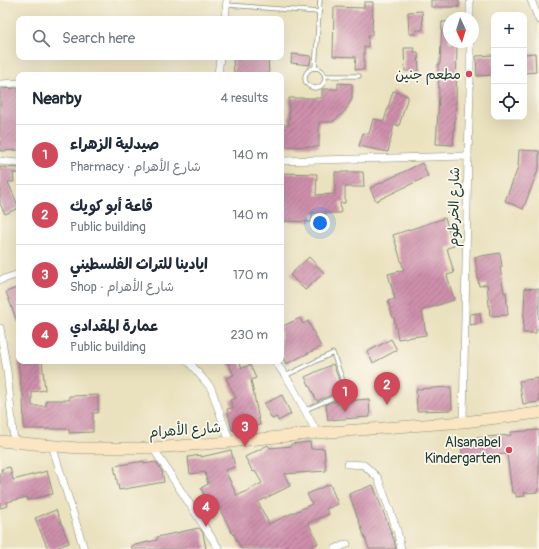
<!DOCTYPE html>
<meta charset="utf-8">
<style>
:root{--surface:#fff;--page:#f6f6f7;--text:#1f2937;--muted:#747a83;--line:#e0e1e3;--accent:#d1495b}
body{margin:0;font-family:Pangolin,"Playpen Sans Arabic",sans-serif;background:var(--page);color:var(--text)}
.controls{position:absolute;right:12px;top:12px;display:grid;overflow:hidden;border-radius:8px;box-shadow:0 4px 16px #0002}
.controls button{width:36px;height:36px;display:grid;place-items:center;padding:0;border:0;border-bottom:1px solid var(--line);background:var(--surface);color:var(--text);font:20px sans-serif}
.compass{position:absolute;left:443px;top:12px;width:36px;height:36px;border-radius:50%;background:var(--surface);box-shadow:0 4px 16px #0002;rotate:176deg}
.you{position:absolute;left:320px;top:223px;width:14px;height:14px;margin:-10px;border:3px solid #fff;border-radius:50%;background:#1a73e8;box-shadow:0 0 0 6px #1a73e833}
.badge{display:grid;place-items:center;width:26px;height:26px;border-radius:50%;background:var(--accent);color:#fff;font-size:13px;font-weight:700}
.pin{position:absolute;translate:-50% -33px;filter:drop-shadow(0 1px 2px #0008)}
.pin::after{content:'';position:absolute;top:21px;width:14px;height:12px;background:inherit;clip-path:polygon(0 0,100% 0,50% 100%)}
.list{margin:0;padding:0;list-style:none}
h2{display:flex;justify-content:space-between;align-items:center;height:52px;margin:0;padding:0 16px;font-size:17px}
h2 small{font-size:13px;font-weight:400;color:var(--muted)}
.list li{display:grid;grid-template-columns:26px 1fr auto;gap:12px;align-items:center;box-sizing:border-box;height:60px;padding:0 16px;border-top:1px solid var(--line)}
.list b{display:block;font-size:15px;white-space:nowrap}
.list p{margin:0;font-size:13px;white-space:nowrap;color:var(--muted)}
.list em{font-size:13px;font-style:normal;color:var(--muted)}
.icon{flex:none;width:22px;height:22px;fill:none;stroke:currentColor;stroke-width:2;stroke-linecap:round;stroke-linejoin:round}
.map{position:relative;flex:none;width:539px;height:549px;overflow:hidden}
.search{position:absolute;background:var(--surface);box-shadow:0 4px 16px #0002;left:16px;top:16px;width:268px;height:44px;display:flex;align-items:center;gap:10px;box-sizing:border-box;padding:0 14px;border-radius:8px;color:var(--muted);font-size:15px}
.panel{position:absolute;background:var(--surface);box-shadow:0 4px 16px #0002;left:16px;top:72px;width:268px;height:292px;border-radius:8px}
.map>svg:first-child{display:block}
</style>
<div class="map">
<svg width="539" height="549" viewBox="0 0 539 549">
<defs>
<pattern id="building-hatch" width="6" height="6" patternUnits="userSpaceOnUse"><rect width="6" height="6" fill="#ce8fab"/><path d="M-1 1l2-2M0 6l6-6M5 7l2-2" fill="none" stroke="#a7768c"/></pattern>
</defs>
<rect width="100%" height="100%" fill="#fbf7ec"/>
<filter id="ink" filterUnits="userSpaceOnUse"><feTurbulence type="fractalNoise" baseFrequency=".025" numOctaves="2"/><feDisplacementMap in="SourceGraphic" scale="8" xChannelSelector="R" yChannelSelector="G"/><feConvolveMatrix kernelMatrix="1 2 1 2 8 2 1 2 1" color-interpolation-filters="sRGB"/></filter>
<filter id="wash" filterUnits="userSpaceOnUse"><feTurbulence type="fractalNoise" baseFrequency=".012" numOctaves="4" result="noise"/><feDisplacementMap in="SourceGraphic" scale="16" xChannelSelector="R" yChannelSelector="G"/><feGaussianBlur stdDeviation="0.9" result="paint"/><feColorMatrix in="noise" values="0 0 0 0 0 0 0 0 0 0 0 0 0 0 0 0 0 1.4 0 .05"/><feComposite in="paint" operator="in"/></filter>
<g filter="url(#wash)">
<rect width="100%" height="100%" fill="#eae1be"/>
<g id="blocks">
<g fill="url(#building-hatch)">
<rect x="431" y="0" width="28" height="7"/>
<path d="M364 2H373L372 35H368V47H364V70L355 69 356 57 333 56 334 7 364 8Z"/>
<path d="M422 11 423 30H416V34H409L408 12Z"/>
<path d="M442 22H449V42H457L456 103 453 145 436 144 439 96 438 64H440Z"/>
<path d="M404 48H414V52H418L419 71H405Z"/>
<path d="M535 53 536 72 524 73V54Z"/>
<path d="M292 54 311 56 310 65 291 63Z"/>
<path d="M494 55V75L477 76 476 56Z"/>
<path d="M268 57 269 75H234L233 59Z"/>
<path d="M338 83 352 84V99L345 111 339 117 332 122H319V147L281 146V125H289V98H322V89H338Z"/>
<path d="M19 88V150L0 151V89Z"/>
<path d="M393 91 408 96 399 126 394 124 388 152 359 146 363 133 369 134 373 119 384 121Z"/>
<path d="M519 150 539 151V168L523 209 505 201 518 168Z"/>
<path d="M422 163 428 176 376 201 370 188Z"/>
<path d="M0 167 19 168V173H13L14 182H8L19 208 5 214 0 204Z"/>
<path d="M335 172H363L364 187H345V203H340L341 213H312V222L281 221V173L317 174 316 195 335 194Z"/>
<path d="M445 218 454 246 447 248 454 273 447 275 454 300 422 310 426 335 398 339 394 317 393 318 388 301 395 299 388 274 404 270 393 235Z"/>
<path d="M500 253 502 267H500L504 293 506 292 508 315 490 316 487 284 479 286 475 257Z"/>
<path d="M309 257 324 273 305 290 290 275Z"/>
<path d="M19 287V324H18L6 292Z"/>
<path d="M525 288 539 289V329H536V333H523Z"/>
<path d="M480 313 481 323 470 325V314Z"/>
<path d="M300 318 303 324 308 321 321 347 286 364 281 353V327Z"/>
<path d="M391 339 397 350 373 363 367 352Z"/>
<path d="M18 361H42L45 390 32 392V406H46V400H69V396L98 395V413H93V432L69 433V429H24L23 393H22Z"/>
<path d="M227 361H239L242 368 250 365 256 378 251 380 260 425 232 430 227 409 233 408 230 400 236 398 226 378 234 375Z"/>
<path d="M333 364 343 390 317 401 305 377Z"/>
<path d="M539 378V402L523 404 519 381Z"/>
<path d="M451 387 452 410 417 411 416 389Z"/>
<path d="M282 395 291 414 278 421 277 417 272 419 264 404Z"/>
<path d="M369 399 370 417 328 420 326 404 332 402Z"/>
<path d="M539 430V492L524 493 525 496 516 497V493H512L507 454 462 457 461 439 511 435V432Z"/>
<path d="M310 442 311 449 324 448 326 471 284 474 290 486 258 502 269 524 312 504 307 494 330 484 338 504 326 509 329 514 308 523 318 543 306 549H241L234 534 233 535 215 500 208 504 201 488 208 484 205 472 190 474 188 457 201 455V457L231 450 235 467 225 470 237 496 262 483 255 471 253 472 245 457 268 445 270 448 291 446V444Z"/>
<path d="M144 461V464L156 462 162 471 164 482 119 490 114 466Z"/>
<path d="M10 467 13 480 47 471 53 494 28 500 27 497 7 502 8 506 0 508V473L2 472 1 469Z"/>
<path d="M373 485 394 540 396 549H369L349 494Z"/>
<path d="M56 510 69 543 53 549H48L35 518Z"/>
<path d="M199 528 203 533 206 549H132L131 546 157 540V537Z"/>
</g>
</g>
</g>
<g filter="url(#ink)">
<use href="#blocks" fill-opacity="0" stroke="#848f79" stroke-width="1"/>
<g fill="none" stroke-linecap="round" stroke-linejoin="round">
<defs>
<g id="lane">
<path d="M227 5 319 12"/>
<circle cx="315" cy="78" r="10"/>
<path d="M315 68 320 0"/>
<path d="M325 76H359"/>
<path d="M285 376 333 353 347 392 305 410"/>
</g>
<g id="street">
<path d="M470 0V18"/>
<path d="M531 0 539 20"/>
<path d="M225 19 227 0"/>
<path d="M218 75 220 57"/>
<path d="M0 84 19 83"/>
<path d="M468 156 470 91V42"/>
<path d="M0 161 19 163"/>
<path d="M281 161 468 156 463 422"/>
<path d="M0 280 19 274"/>
<path d="M0 328 7 371 14 442"/>
<path d="M188 361 211 388 230 442"/>
<path d="M275 361 291 384 317 433"/>
<path d="M52 445 84 549"/>
<path d="M153 448 219 549"/>
<path d="M348 464 364 465 378 478 397 530 401 549"/>
<path d="M335 549 347 544"/>
</g>
<path id="secondary" d="M0 441 78 448H153L230 442 317 433 463 422 539 413"/>
</defs>
<use href="#lane" stroke="#848f79" stroke-width="5"/>
<use href="#street" stroke="#848f79" stroke-width="8"/>
<use href="#secondary" stroke="#848f79" stroke-width="12"/>
<use href="#lane" stroke="#fff" stroke-width="3.5"/>
<use href="#street" stroke="#fff" stroke-width="7"/>
<use href="#secondary" stroke="#fbe6c4" stroke-width="11"/>
</g>
</g>
<g fill="#d1495b" stroke="#fbf7ec" stroke-width="1.5">
<circle cx="469" cy="74" r="4"/>
<circle cx="509" cy="450" r="4"/>
</g>
<g text-anchor="middle" dominant-baseline="central" stroke-width="3.5" stroke-linejoin="round" paint-order="stroke">
<g font-size="14" fill="#1f3d34" stroke="#fbf7ec" text-anchor="end">
<text x="461" y="74">مطعم جنين</text>
<text x="501" y="442">Alsanabel<tspan x="501" dy="16">Kindergarten</tspan></text>
</g>
<g font-size="14" fill="#1f3d34" stroke="#fbf7ec">
<text transform="translate(454 207) rotate(-89)">شارع الخرطوم</text>
<text transform="translate(185 430) rotate(-4)">شارع الأهرام</text>
</g>
</g>
</svg>
<div class="controls">
<button>+</button>
<button>−</button>
<button><svg class="icon" aria-label="locate" viewBox="0 0 24 24"><circle cx="12" cy="12" r="6"/><path d="M12 2v4M12 18v4M2 12h4M18 12h4"/></svg></button>
</div>
<svg class="compass" viewBox="-18 -18 36 36"><path d="M0-13l5 13h-10z" fill="#e53935"/><path d="M0 13l5-13h-10z" fill="#747a83"/></svg>
<div class="you"></div>
<div class="pin badge" style="left:345px;top:412px">1</div>
<div class="pin badge" style="left:387px;top:405px">2</div>
<div class="pin badge" style="left:245px;top:447px">3</div>
<div class="pin badge" style="left:206px;top:527px">4</div>
<div class="search"><svg class="icon" aria-label="search" viewBox="0 0 24 24"><circle cx="10" cy="10" r="6"/><path d="M15 15l6 6"/></svg>Search here</div>
<section class="panel">
<h2>Nearby<small>4 results</small></h2>
<ul class="list">
<li><span class="badge">1</span><div><b>صيدلية الزهراء</b><p>Pharmacy · شارع الأهرام</p></div><em>140 m</em></li>
<li><span class="badge">2</span><div><b>قاعة أبو كويك</b><p>Public building</p></div><em>140 m</em></li>
<li><span class="badge">3</span><div><b>ايادينا للتراث الفلسطيني</b><p>Shop · شارع الأهرام</p></div><em>170 m</em></li>
<li><span class="badge">4</span><div><b>عمارة المقدادي</b><p>Public building</p></div><em>230 m</em></li>
</ul>
</section>
</div>
